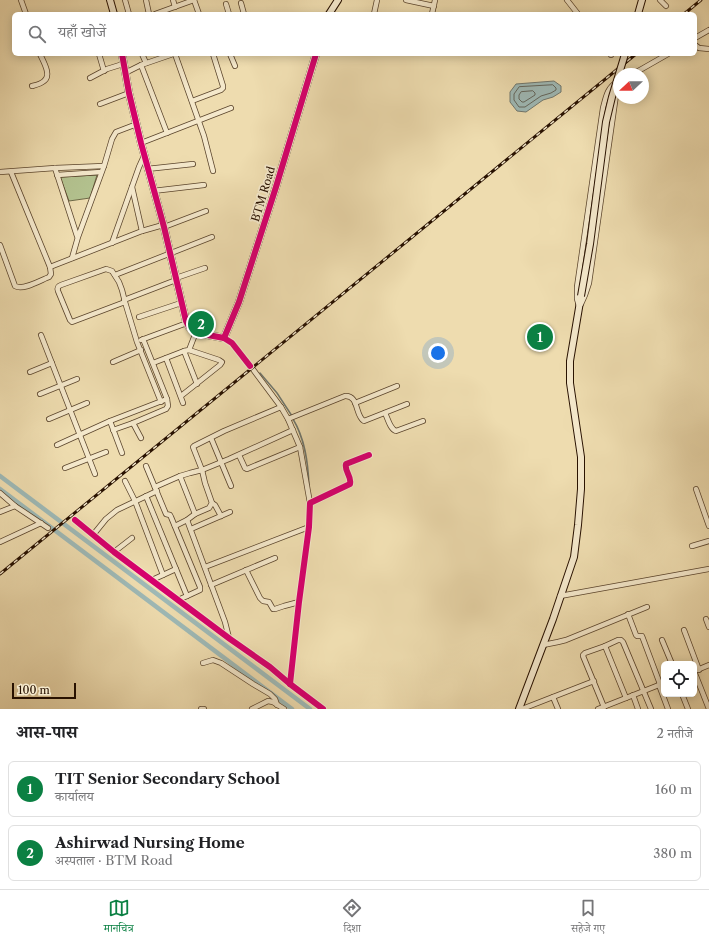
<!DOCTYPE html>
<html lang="hi">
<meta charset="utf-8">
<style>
:root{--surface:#fff;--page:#f6f6f6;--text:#202124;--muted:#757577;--line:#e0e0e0;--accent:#0b8043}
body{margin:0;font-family:"Libre Caslon Text","Noto Serif Devanagari",serif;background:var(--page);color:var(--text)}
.controls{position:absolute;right:12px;bottom:12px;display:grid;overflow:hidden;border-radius:6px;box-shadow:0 2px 10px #0003}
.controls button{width:36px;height:36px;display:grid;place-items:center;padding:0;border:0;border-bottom:1px solid var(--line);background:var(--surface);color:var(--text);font:20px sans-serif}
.compass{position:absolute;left:613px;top:68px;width:36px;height:36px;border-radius:50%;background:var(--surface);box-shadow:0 2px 10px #0003;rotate:248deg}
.scale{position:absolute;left:12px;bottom:10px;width:64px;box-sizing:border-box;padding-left:4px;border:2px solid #281100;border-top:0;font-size:11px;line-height:14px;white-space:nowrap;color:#281100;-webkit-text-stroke:3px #f4e8cb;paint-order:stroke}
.you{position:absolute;left:438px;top:353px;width:14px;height:14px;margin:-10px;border:3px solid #fff;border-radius:50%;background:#1a73e8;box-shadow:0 0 0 6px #1a73e833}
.badge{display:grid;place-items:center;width:26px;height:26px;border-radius:50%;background:var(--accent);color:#fff;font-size:13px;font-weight:700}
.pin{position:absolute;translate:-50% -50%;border:2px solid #fff;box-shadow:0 1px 4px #0006}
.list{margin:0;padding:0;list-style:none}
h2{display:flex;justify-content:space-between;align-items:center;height:52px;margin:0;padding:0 16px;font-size:17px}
h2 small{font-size:13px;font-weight:400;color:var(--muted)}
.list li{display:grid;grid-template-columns:26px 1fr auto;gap:12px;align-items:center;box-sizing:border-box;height:56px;margin:0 8px 8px;padding:0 8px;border:1px solid var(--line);border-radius:6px}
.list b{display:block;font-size:15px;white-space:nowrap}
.list p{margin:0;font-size:13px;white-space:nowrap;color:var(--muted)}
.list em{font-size:13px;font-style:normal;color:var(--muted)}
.icon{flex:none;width:22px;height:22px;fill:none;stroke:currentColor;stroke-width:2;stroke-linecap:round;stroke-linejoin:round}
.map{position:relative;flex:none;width:709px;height:709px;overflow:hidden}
.search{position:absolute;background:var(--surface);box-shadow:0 2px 10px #0003;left:12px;right:12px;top:12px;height:44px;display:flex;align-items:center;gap:10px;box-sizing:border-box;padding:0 14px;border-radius:6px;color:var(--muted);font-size:15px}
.sheet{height:180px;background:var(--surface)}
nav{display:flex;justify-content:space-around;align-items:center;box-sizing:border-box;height:56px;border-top:1px solid var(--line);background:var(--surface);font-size:11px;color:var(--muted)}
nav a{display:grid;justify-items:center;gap:2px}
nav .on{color:var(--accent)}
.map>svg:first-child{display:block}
</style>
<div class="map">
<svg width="709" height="709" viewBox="0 0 709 709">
<rect width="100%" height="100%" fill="#eedcaf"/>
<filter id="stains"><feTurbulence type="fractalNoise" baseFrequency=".005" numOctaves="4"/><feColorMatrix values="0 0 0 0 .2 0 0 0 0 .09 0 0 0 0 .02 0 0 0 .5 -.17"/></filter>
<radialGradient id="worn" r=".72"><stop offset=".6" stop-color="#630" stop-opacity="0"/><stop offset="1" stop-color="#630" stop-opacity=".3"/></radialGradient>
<path fill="#b3c28f" stroke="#6e6a48" d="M97 175 90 198 69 201 60 177Z"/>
<path fill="#9eb9b6" stroke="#6f766d" d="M554 81 561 86V92L553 97 543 100 526 112 517 111 510 102V92L516 84Z"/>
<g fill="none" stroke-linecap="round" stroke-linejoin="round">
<g stroke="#63655b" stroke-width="1">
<path d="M553 85 556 88V90L551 93 541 96 525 107H519L514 100V94L519 87Z"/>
<path d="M533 91 535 93V95L524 102H522L519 99V95L521 92Z"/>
</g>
<g stroke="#6f766d" stroke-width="1.5">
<path d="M260 373 277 393 292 416"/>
<path d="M293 419C305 439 308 462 309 485"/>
<path d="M302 564 306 530"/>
</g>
<g stroke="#9eb9b6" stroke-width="4.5">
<path d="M0 476 310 709"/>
<path d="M0 489 292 709"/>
</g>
<defs>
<g id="street">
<path d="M21 0 26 14"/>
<path d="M125 0 129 14"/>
<path d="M146 0 149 14"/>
<path d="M173 0 175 7"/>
<path d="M194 0 199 14"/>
<path d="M406 0 434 6"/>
<path d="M567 0 578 14"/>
<path d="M660 0 666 6"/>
<path d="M241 3 244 14"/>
<path d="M226 4 229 14"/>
<path d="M155 14 194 0"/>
<path d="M374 14 377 0"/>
<path d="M432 14 435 0"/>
<path d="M695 38 709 30"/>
<path d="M695 45 699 48 709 49"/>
<path d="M99 54 104 71"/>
<path d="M142 54 146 63"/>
<path d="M175 54 204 136 213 171"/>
<path d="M230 54 235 66"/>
<path d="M611 54V55"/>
<path d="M141 65 167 133"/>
<path d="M125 73 141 65 173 54"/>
<path d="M633 74 668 54"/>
<path d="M90 78 107 69 123 64"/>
<path d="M32 86C36 85 41 84 44 81 52 75 43 61 40 54"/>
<path d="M192 101 221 90 223 88V86L213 54"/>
<path d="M100 104 129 93"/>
<path d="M141 143 231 108"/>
<path d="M55 168 77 236"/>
<path d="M147 169 193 164"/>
<path d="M0 172 55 168 104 166"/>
<path d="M57 175 101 172"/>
<path d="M132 187 142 231"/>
<path d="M153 191 204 185"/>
<path d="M164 227 206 211"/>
<path d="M112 243 139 167 144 156"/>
<path d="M0 245 15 286C23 291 41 280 49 277L51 274 50 267 11 172"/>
<path d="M72 258 78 237 104 166 112 139 116 132 137 124"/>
<path d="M50 267 142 231 163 225"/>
<path d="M115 275 212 237"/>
<path d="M176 278 205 268"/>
<path d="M124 300 176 280"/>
<path d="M125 302 72 322 70 320 58 291C57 288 58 286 61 285L106 269 112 271 119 282 122 290 125 302 137 342 161 402"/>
<path d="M581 304 585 295 589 283 616 95 619 88"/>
<path d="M579 306 577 299V287L603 108C606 97 607 88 617 82"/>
<path d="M139 317 181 303"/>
<path d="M41 335 95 474"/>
<path d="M224 338 232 343 250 366"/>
<path d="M141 340 187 323"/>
<path d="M184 351 197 384"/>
<path d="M166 358 183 403"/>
<path d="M113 362 141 350"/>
<path d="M153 363 184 351 189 350 196 332"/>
<path d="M252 368 281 407 288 419 300 447 310 503"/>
<path d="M30 372 52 363"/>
<path d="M40 394 77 379"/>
<path d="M181 396 220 365 222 362 219 360 189 350"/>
<path d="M355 403 397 386"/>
<path d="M385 413C388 419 390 429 396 431L423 421"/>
<path d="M49 419 87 403"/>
<path d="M288 419 345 396C359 395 355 416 364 421L407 404"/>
<path d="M110 421 122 453"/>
<path d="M133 423 141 438"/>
<path d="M113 430 133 423 166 409 168 406 167 399 143 339"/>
<path d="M211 438 231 486"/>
<path d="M57 445 110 421 167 399"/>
<path d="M239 455 245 468 247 469 300 447"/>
<path d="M146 466 166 514 170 515 171 517 200 587V590L187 596"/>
<path d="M65 468 106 452"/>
<path d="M180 476 195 514"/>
<path d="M125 481 135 501 163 575"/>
<path d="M155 487 180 476 190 473 202 470 229 459 293 430"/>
<path d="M696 489 709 526"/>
<path d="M0 493 15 506 48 528"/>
<path d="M146 496 187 596 178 600"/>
<path d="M212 503 215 505 221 516"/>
<path d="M0 512 15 506"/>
<path d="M75 520 114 552 230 639 270 667 290 684 323 709"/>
<path d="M187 520 225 622 229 638"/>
<path d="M175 526 187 520 195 514 209 508 212 503 205 483 202 470 193 447 194 446 224 431 281 407"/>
<path d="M191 529 230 512"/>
<path d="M93 535 106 519 117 510 157 491"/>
<path d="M0 542 41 523"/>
<path d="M692 546 709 541"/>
<path d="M114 552 132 538"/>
<path d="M205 567 309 527"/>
<path d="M246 570 260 598 263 601 269 602 273 609H275L284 606 299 602"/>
<path d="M152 580 176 569"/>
<path d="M211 585 275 558"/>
<path d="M560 596 709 569"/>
<path d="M628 614 636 635 637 636H642L660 684"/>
<path d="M706 619 709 627"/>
<path d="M684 630 699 670"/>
<path d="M662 640 672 664"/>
<path d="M543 645 558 642 566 640 647 607"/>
<path d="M605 646 618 640H621L623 642 651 709"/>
<path d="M203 663 213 660 221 663 253 684 270 694 275 699 277 705"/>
<path d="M697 670 709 665"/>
<path d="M694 671 709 709"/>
<path d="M290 684 299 602 309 527 310 503 350 484C352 476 344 471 346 464L369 455"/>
<path d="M659 685 668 709"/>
<path d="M682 694 688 709"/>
<path d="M633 695 638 709"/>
<path d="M553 697 558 709"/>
<path d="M604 707 583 656V655L585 653 605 646 626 698"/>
<path d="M201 709H204"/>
<path d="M252 709 268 701 273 702 284 709"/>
<path d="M522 709 594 681"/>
<path d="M598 709 664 683"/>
</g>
<g id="secondary">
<path d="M110 0 114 14"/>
<path d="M329 14 338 0"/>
<path d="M638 14 642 0"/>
<path d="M122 54 129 93 141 143 164 227 186 321 189 327 197 333 224 338 239 302 276 187 316 54"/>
<path d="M519 709 553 619 574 557 578 525 581 489V457L570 383V361L581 296"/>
</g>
</defs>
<use href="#street" stroke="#5a442c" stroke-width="6"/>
<use href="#secondary" stroke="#281100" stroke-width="8"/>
<use href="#street" stroke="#f4e8cb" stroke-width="4.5"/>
<use href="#secondary" stroke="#f4e8cb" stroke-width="6"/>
<defs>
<g id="rail">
<path d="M684 14 701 0"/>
<path d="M0 574 636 54"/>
</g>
</defs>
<use href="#rail" stroke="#281100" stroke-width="3"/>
<use href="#rail" stroke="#f4e8cb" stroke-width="1.5" stroke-dasharray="4.5" stroke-linecap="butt"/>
<defs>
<path id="secondary-bridge" d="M581 296 590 244 606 122 612 97 625 54"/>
</defs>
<use href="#secondary-bridge" stroke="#281100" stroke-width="8" stroke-linecap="butt"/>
<use href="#secondary-bridge" stroke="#f4e8cb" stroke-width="6"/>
<defs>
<g id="cycleway">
<path d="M122 54 129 93 141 143 164 227 186 321 189 327 197 333 224 338 232 343 250 366"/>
<path d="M224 338 239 302 276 187 316 54"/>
<path d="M75 520 114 552 230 639 270 667 290 684 323 709"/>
<path d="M290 684 299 602 309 527 310 503 350 484C352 476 344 471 346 464L369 455"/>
</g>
</defs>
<use href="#cycleway" stroke="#f4e8cb" stroke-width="8"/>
<use href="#cycleway" stroke="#d6006c" stroke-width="6"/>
</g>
<g text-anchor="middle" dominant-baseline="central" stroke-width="3.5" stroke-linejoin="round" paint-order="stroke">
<g font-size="11" fill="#281100" stroke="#f4e8cb">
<text transform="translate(263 194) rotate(-73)">BTM Road</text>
</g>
</g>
<rect width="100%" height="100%" filter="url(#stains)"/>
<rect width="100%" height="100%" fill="url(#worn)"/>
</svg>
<div class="controls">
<button><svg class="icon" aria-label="locate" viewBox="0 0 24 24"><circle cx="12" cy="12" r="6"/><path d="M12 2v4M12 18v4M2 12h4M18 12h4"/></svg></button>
</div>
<svg class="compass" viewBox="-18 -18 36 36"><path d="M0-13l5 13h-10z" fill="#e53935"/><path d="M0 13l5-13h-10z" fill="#757577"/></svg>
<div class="scale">100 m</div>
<div class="you"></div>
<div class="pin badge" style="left:540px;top:337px">1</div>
<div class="pin badge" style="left:201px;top:324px">2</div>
<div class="search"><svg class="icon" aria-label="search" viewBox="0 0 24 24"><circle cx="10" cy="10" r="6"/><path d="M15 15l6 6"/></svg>यहाँ खोजें</div>
</div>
<section class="sheet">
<h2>आस-पास<small>2 नतीजे</small></h2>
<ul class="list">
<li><span class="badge">1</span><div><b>TIT Senior Secondary School</b><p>कार्यालय</p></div><em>160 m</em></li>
<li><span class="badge">2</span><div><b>Ashirwad Nursing Home</b><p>अस्पताल · BTM Road</p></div><em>380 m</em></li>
</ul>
</section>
<nav>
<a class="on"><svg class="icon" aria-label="map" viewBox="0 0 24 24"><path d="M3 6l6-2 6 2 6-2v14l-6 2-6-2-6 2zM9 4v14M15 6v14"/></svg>मानचित्र</a>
<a><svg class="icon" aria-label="directions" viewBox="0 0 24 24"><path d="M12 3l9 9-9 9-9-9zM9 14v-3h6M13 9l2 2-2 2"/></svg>दिशा</a>
<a><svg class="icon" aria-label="saved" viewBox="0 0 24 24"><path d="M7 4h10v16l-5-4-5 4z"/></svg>सहेजे गए</a>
</nav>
